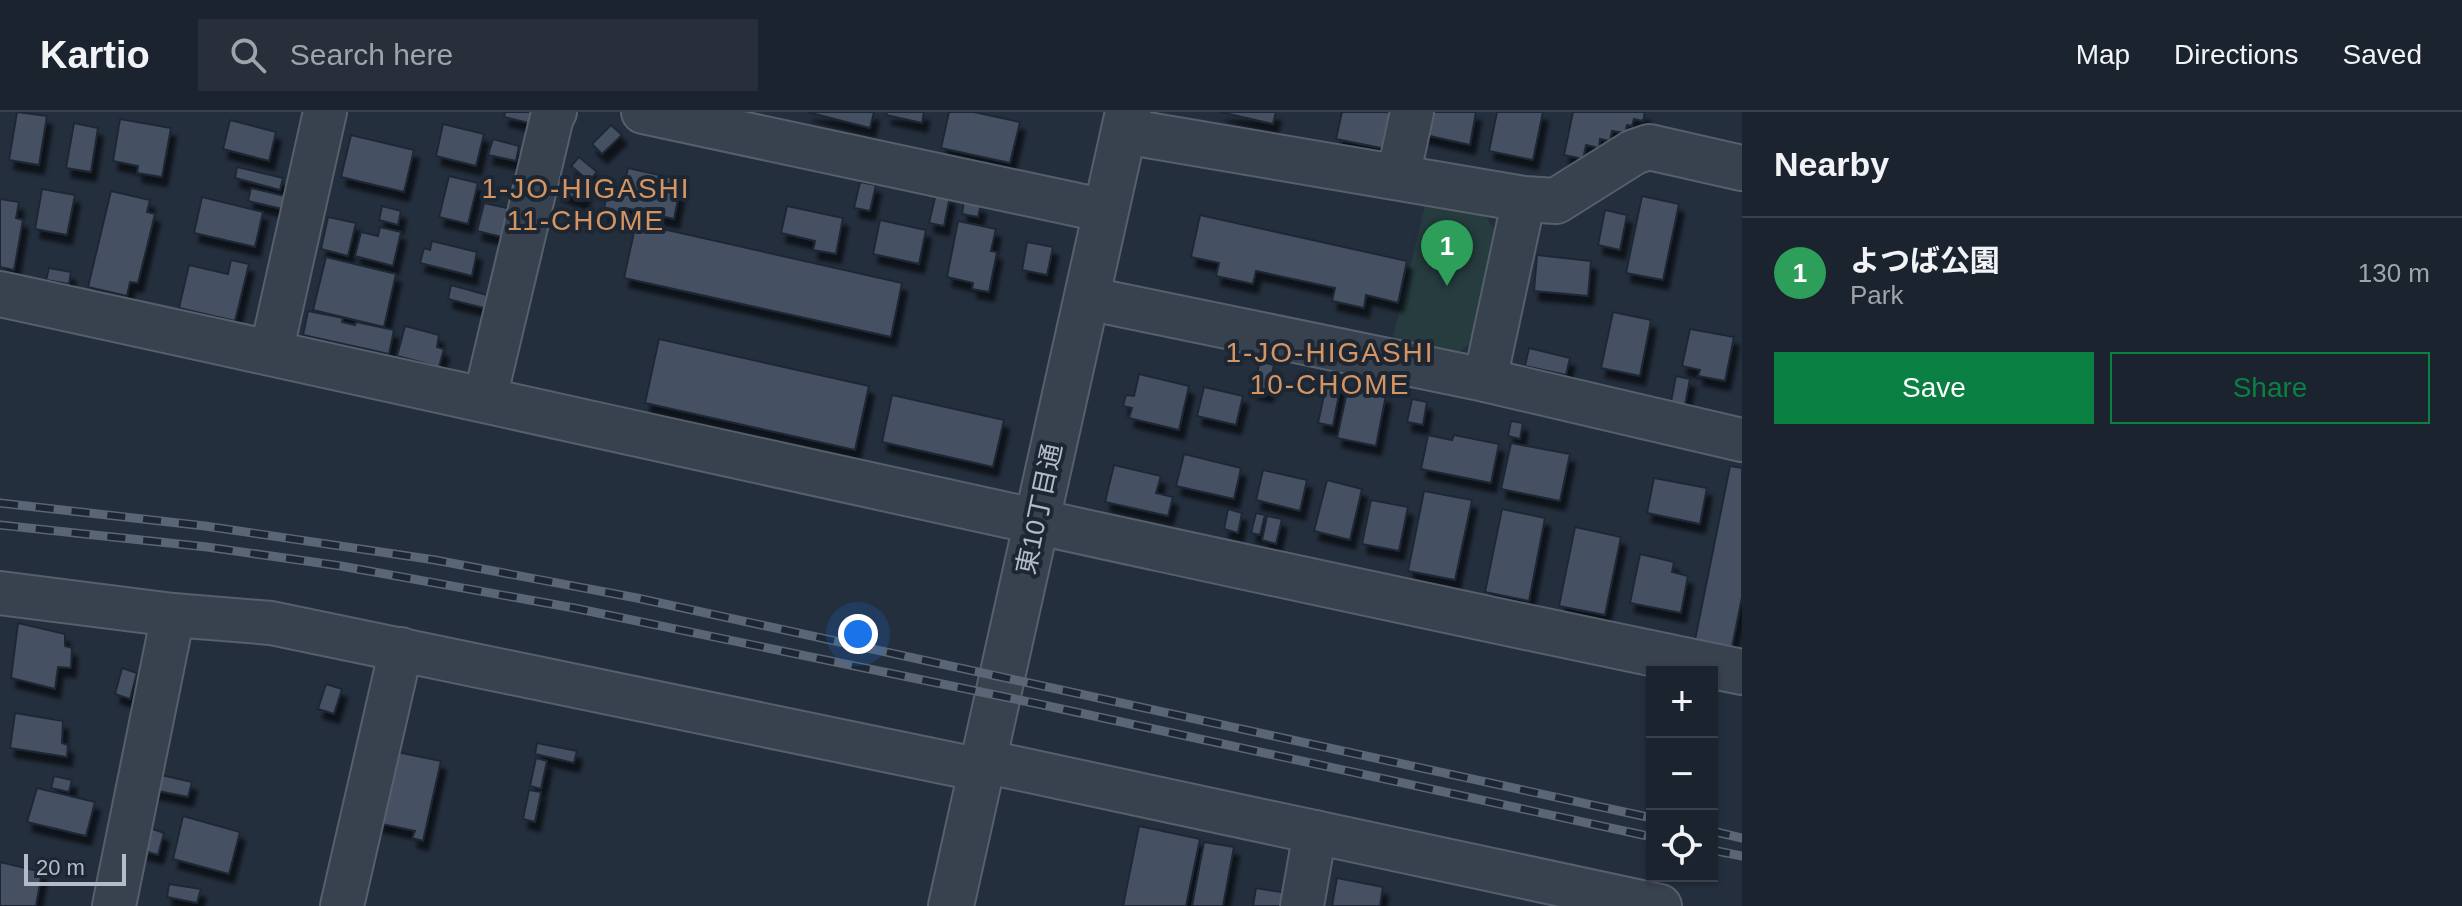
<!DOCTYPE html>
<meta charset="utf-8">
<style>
:root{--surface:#1b232e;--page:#282f3a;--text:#f1f3f6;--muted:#a0a4aa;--line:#39404a;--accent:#0b8043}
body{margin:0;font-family:Arial,"Noto Sans JP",sans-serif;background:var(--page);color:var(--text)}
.controls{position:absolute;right:24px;bottom:24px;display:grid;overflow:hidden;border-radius:0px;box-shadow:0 2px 6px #0004}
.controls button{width:72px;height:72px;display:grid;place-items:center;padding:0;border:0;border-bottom:2px solid var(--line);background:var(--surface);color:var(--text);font:40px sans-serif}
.scale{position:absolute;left:24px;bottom:20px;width:102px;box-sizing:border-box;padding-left:8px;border:4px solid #b4bcc9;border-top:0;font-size:22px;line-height:28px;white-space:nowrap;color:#b4bcc9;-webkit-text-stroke:6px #1d2633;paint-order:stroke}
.you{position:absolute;left:858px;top:522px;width:28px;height:28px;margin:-20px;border:6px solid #fff;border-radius:50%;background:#1a73e8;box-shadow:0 0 0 12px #1a73e833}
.badge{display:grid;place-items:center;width:52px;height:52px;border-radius:50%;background:var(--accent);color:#fff;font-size:26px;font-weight:700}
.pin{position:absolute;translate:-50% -66px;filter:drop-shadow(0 2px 4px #0008)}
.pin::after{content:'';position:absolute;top:42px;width:28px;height:24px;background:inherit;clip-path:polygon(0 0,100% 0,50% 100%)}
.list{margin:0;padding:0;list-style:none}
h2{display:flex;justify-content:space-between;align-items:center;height:104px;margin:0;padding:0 32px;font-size:34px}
h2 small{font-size:26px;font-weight:400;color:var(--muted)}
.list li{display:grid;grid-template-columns:52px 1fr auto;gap:24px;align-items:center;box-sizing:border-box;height:112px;padding:0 32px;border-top:2px solid var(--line)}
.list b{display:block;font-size:30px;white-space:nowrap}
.list p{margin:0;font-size:26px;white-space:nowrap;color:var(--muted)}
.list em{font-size:26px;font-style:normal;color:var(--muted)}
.actions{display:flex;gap:16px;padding:24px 32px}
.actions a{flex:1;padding:18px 0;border:2px solid var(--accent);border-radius:0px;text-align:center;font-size:28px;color:var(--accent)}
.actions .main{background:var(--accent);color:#fff}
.icon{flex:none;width:44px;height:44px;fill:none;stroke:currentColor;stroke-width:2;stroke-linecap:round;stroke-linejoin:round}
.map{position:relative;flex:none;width:1742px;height:794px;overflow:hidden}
header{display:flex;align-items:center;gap:48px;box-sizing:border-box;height:112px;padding:0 40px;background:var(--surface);border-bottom:2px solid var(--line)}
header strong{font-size:38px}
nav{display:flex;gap:44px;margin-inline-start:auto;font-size:28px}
.search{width:560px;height:72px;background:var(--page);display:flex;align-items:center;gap:20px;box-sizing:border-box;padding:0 28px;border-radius:0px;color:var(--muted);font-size:30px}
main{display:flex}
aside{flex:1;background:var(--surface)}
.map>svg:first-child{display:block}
</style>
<header>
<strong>Kartio</strong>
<div class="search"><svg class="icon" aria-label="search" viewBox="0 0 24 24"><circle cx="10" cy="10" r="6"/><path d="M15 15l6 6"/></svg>Search here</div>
<nav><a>Map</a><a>Directions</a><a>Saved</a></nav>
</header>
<main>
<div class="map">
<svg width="1742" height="794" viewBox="0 0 1742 794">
<defs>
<filter id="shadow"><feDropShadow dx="5" dy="9" stdDeviation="2" flood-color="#0009"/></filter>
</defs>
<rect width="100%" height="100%" fill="#242f3e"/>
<path fill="#263c3f" d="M1425 94 1485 103 1498 124 1479 225 1452 245 1392 229Z"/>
<g fill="#455162" stroke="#1f2835" stroke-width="2" filter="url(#shadow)">
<path d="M17 0 47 4 39 53 9 48Z"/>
<path d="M505 0H536L533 12 504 5Z"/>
<path d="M807 0H874L870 16Z"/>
<path d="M887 0H924L922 11 886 3Z"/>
<path d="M949 0H974L1020 10 1010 51 941 36Z"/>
<path d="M1220 0H1276L1273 12Z"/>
<path d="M1342 0H1399L1391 38 1336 27Z"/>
<path d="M1426 0H1476L1470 33 1421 22Z"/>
<path d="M1497 0H1543L1533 48 1489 39Z"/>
<path d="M1573 0H1645L1643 9 1634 7 1632 14 1627 13 1625 21 1612 19 1610 29 1600 27 1599 36 1586 33 1583 47 1564 43Z"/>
<path d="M120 7 171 16 162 65 137 61 138 54 113 49Z"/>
<path d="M230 8 276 20 269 49 223 37Z"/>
<path d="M74 11 98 16 91 60 66 56Z"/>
<path d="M443 12 484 22 476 54 436 44Z"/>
<path d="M611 13 622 23 602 42 592 32Z"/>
<path d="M351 23 414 38 404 80 341 65Z"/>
<path d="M493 27 519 34 516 49 488 43Z"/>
<path d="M579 45 597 60 589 69 571 54Z"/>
<path d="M237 55 283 66 280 78 235 66Z"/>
<path d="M628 56 682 68 674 107 625 96 623 107 603 103 606 86 620 89Z"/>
<path d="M449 64 478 71 468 112 439 105Z"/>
<path d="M561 69 586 78 583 89 558 80Z"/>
<path d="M860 70 876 73 870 99 854 96Z"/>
<path d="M251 76 285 84 282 97 248 89Z"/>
<path d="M42 77 75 83 67 123 35 117Z"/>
<path d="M111 79 150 88 147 100 155 102 138 171 130 170 127 184 88 175Z"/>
<path d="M936 81 950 84 944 114 929 111Z"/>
<path d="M1642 84 1679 92 1663 168 1626 161Z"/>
<path d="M202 85 263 100 255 135 194 121Z"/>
<path d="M0 87 19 90 16 106 23 108 14 158 0 155Z"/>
<path d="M964 89 981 93 978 105 962 102Z"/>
<path d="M484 91 512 97 506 126 477 119Z"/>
<path d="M382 94 401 99 398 113 379 108Z"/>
<path d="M787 94 843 106 836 142 813 138 815 129 781 121Z"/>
<path d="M1605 98 1627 103 1620 138 1598 133Z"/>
<path d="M1200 103 1407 149 1398 191 1366 183 1364 196 1332 189 1335 176 1256 159 1253 172 1216 164 1219 151 1191 145Z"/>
<path d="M328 105 356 111 348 144 321 137Z"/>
<path d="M880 108 926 118 919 152 873 142Z"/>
<path d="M958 109 996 117 991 139 997 140 989 180 972 177 973 171 947 165Z"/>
<path d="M636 111 902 171 891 225 624 166Z"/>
<path d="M380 115 401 120 393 154 355 144 361 120 378 124Z"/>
<path d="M432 129 477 140 472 164 420 151 424 136 430 138Z"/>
<path d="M1027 130 1053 135 1047 163 1022 158Z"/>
<path d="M1537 143 1591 149 1588 184 1534 179Z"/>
<path d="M326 145 396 162 384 215 313 198Z"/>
<path d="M231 148 249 152 235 209 179 196 189 153 228 162Z"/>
<path d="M49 156 71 160 69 172 46 168Z"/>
<path d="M451 173 487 183 484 196 448 187Z"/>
<path d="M308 199 343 206 342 210 355 213 356 210 394 218 389 242 303 223Z"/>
<path d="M1613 200 1651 208 1640 264 1601 256Z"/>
<path d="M405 214 439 223 437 235 444 237 439 255 397 244Z"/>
<path d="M1690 217 1734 225 1725 269 1698 264 1700 258 1682 254Z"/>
<path d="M659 227 869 274 855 338 645 291Z"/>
<path d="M1529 236 1570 246 1566 263 1525 254Z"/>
<path d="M1260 249 1274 253 1268 281 1253 278Z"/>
<path d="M1139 262 1189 274 1179 318 1129 306 1132 296 1123 294 1126 283 1134 284Z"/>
<path d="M1676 264 1690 267 1685 293 1671 290Z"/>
<path d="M1327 269 1341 272 1333 314 1318 311Z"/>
<path d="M1204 275 1243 284 1236 313 1197 304Z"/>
<path d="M1348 275 1386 283 1376 334 1337 326Z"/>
<path d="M892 283 1004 308 993 355 882 330Z"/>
<path d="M1412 287 1427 290 1423 313 1407 310Z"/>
<path d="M1511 309 1523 311 1520 327 1508 324Z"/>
<path d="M1428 323 1452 328 1454 323 1499 332 1491 371 1421 357Z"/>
<path d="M1511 331 1570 342 1560 389 1501 377Z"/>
<path d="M1184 342 1241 356 1234 387 1176 374Z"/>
<path d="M1114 353 1161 364 1156 381 1173 385 1168 404 1105 390Z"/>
<path d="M1730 354 1742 356V485L1732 535 1695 528Z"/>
<path d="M1263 358 1307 368 1300 399 1256 388Z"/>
<path d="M1654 366 1707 376 1700 412 1647 401Z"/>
<path d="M1327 368 1362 377 1350 428 1314 419Z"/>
<path d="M1424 379 1472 388 1455 468 1408 459Z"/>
<path d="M1371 388 1408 395 1399 439 1362 432Z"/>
<path d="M1228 397 1242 401 1238 421 1224 417Z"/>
<path d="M1502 397 1545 406 1529 489 1485 480Z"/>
<path d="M1256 401 1265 403 1260 423 1251 421Z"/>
<path d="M1267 404 1282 407 1276 432 1262 428Z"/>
<path d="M1575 415 1621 425 1605 503 1559 494Z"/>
<path d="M1640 442 1674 450 1672 460 1688 464 1681 501 1630 491Z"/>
<path d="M18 511 65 522V534L72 536 71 556 58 555 55 577 11 566Z"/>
<path d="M122 556 137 561 130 587 115 582Z"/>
<path d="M326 572 342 577 334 602 318 597Z"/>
<path d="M15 601 63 609 62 631 68 633 67 645 10 636Z"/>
<path d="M537 631 577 639 574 651 535 642Z"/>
<path d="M392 639 441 649 423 729 412 726 415 719 377 711Z"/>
<path d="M536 646 547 649 541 677 530 674Z"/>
<path d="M157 662 192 670 188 685 153 678Z"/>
<path d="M54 664 72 668 69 680 51 676Z"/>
<path d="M37 676 95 690 86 724 27 710Z"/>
<path d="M529 678 541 680 535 710 523 707Z"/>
<path d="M183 704 240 720 229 762 173 747Z"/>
<path d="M1139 714 1200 727 1186 794H1123Z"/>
<path d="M147 715 164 721 158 743 141 738Z"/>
<path d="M1204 730 1234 735 1223 794H1192Z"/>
<path d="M0 750 42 760 36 794H0Z"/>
<path d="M1337 766 1383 775 1380 794H1332Z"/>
<path d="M169 772 201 777 197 791 167 785Z"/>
<path d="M1256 776 1293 782 1290 794H1253Z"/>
</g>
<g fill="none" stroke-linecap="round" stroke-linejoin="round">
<defs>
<g id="minor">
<path d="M643 0 1106 99"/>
<path d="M1398 65 1412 0"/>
<path d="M1086 186 1485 268 1742 328"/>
<path d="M271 241 325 0"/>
<path d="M1485 268 1524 87"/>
<path d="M485 286 552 5 555 0"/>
<path d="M0 481 173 503 271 511 981 658"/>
<path d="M983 649 1660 794"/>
<path d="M114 794 173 503"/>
<path d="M342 794 401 537"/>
<path d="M1302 794 1315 720"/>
</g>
<g id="tertiary">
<path d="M1124 19 1524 87 1556 89 1634 40 1649 35 1742 56"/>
<path d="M0 182C581 308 1160 440 1742 560"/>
<path d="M951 794 1128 0"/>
</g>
</defs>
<use href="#minor" stroke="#565f6c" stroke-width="46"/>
<use href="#tertiary" stroke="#565f6c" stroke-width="48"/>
<use href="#minor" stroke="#38414e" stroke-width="42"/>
<use href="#tertiary" stroke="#38414e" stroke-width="44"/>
<defs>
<g id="rail">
<path d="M0 391 205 414 435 448 637 486 1652 706"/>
<path d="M0 413 207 435 341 454 574 496 1034 591 1652 725"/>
<path d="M1712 719 1742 726"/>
<path d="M1712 738 1742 744"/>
</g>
</defs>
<use href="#rail" stroke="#5a6575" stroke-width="9"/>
<use href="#rail" stroke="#1d2633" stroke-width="6" stroke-dasharray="18" stroke-linecap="butt"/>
</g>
<g text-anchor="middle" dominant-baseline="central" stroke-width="8" stroke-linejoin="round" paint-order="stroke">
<g font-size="26" fill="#b4bcc9" stroke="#1d2633">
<text transform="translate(1039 397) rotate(-78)">東10丁目通</text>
</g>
<g font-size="28" letter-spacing="2" fill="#d59563" stroke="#1d2633">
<text x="586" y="76">1-JO-HIGASHI<tspan x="586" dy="32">11-CHOME</tspan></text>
<text x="1330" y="240">1-JO-HIGASHI<tspan x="1330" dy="32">10-CHOME</tspan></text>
</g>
</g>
</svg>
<div class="controls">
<button>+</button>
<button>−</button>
<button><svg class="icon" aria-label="locate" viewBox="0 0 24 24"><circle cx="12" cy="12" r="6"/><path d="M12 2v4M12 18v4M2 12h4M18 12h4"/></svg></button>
</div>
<div class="scale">20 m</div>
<div class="you"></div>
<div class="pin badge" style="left:1447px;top:174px;background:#2e9e5b">1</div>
</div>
<aside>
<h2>Nearby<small></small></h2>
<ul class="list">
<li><span class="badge" style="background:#2e9e5b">1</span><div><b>よつば公園</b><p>Park</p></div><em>130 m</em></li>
</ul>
<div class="actions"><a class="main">Save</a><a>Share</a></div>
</aside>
</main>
